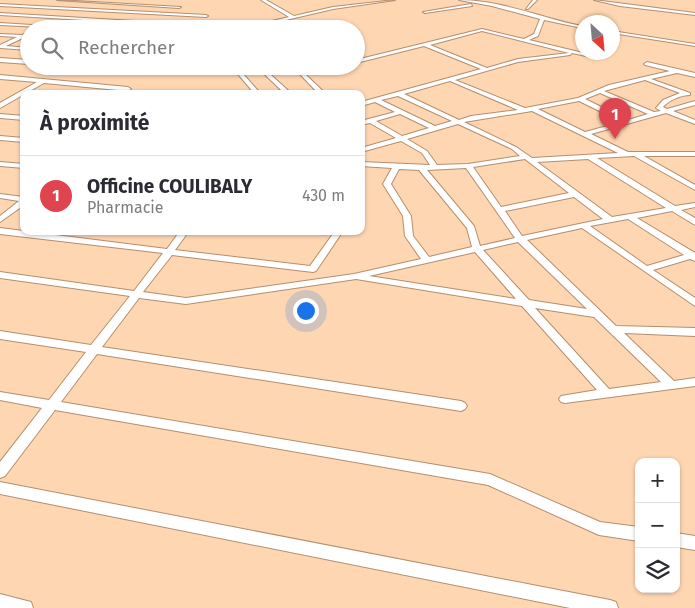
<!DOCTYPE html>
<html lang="fr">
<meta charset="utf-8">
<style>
:root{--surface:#fff;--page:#f7f7f7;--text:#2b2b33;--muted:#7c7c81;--line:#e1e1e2;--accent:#0f766e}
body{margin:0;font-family:"Fira Sans",sans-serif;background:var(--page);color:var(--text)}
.controls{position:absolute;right:15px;bottom:15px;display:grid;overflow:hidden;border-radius:10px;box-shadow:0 1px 4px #0004}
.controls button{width:45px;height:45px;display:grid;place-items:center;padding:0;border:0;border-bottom:1px solid var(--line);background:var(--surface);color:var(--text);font:25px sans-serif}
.compass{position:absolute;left:575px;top:15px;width:45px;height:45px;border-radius:50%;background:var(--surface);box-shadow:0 1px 4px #0004;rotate:154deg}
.you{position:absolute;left:305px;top:310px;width:18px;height:18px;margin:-12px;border:4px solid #fff;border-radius:50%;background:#1a73e8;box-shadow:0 0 0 8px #1a73e833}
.badge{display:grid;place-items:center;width:32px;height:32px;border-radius:50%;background:var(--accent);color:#fff;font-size:16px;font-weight:700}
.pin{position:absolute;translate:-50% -41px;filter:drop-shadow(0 1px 2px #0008)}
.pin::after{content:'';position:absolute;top:26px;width:18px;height:15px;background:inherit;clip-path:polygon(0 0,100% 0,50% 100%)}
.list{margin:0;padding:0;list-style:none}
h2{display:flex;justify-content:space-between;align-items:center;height:65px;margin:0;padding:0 20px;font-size:21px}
h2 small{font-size:16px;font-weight:400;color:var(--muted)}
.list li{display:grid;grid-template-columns:32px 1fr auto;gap:15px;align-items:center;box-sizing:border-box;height:80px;padding:0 20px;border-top:1px solid var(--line)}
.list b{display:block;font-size:19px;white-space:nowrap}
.list p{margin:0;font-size:16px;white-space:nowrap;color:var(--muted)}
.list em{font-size:16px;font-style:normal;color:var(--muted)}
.icon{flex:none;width:28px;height:28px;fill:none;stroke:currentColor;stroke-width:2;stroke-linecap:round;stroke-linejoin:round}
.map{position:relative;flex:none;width:695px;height:608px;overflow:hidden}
.search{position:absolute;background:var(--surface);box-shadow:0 1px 4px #0004;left:20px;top:20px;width:345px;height:55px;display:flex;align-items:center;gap:12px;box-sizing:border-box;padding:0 18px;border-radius:28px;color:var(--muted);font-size:19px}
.panel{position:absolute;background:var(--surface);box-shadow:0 1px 4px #0004;left:20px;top:90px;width:345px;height:145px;border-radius:10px}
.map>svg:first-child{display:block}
</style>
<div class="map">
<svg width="695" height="608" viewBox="0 0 695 608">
<rect width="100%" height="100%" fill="#ffd6b2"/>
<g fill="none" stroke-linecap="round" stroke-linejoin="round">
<defs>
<g id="minor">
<path d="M57 0 181 7 179 8Z"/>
<path d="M261 0H266L294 16 333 7 395 0 333 9 248 29H239L289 17Z"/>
<path d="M459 0C501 0 542 18 582 26V28L544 20 538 36 529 40 600 57V59L572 53 570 55 518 62 455 80 525 108 578 98 609 85 670 71 645 65 644 64 647 62 695 73V77L677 73 651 79 690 93V95C681 95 669 100 663 107L667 109 695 101V105L673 111 695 120V124L666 113 591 134 628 152H695V156H644L695 185V190L634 156 597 158 675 206 695 203V207L681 210 695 218V225L672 211 637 218 695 253V261L690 259 653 270 695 298V306L582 228 527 240 616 326 695 328V336L624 333 674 381 695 378V386L565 403 561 402 559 399 561 396 597 390 522 306 356 279 186 304 139 298 102 347 461 401 465 403 467 406 465 409 461 411 97 354 61 402 490 474 600 522 639 527V541L599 535 488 485 55 410 5 476 0 478V462L42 408 0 400V392L49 400 86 352 0 339V331L91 345 130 296 0 278V272L134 291 163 253 0 234V228L167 249 180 231H189L175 250 310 266 335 231H343L316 271 313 272 172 255 143 292 186 298 354 274 421 259 405 236 403 216 383 184 392 168 361 166V162L430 165 422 153 401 141 361 152V148L396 138 370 123 361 125V121L395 112 375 102 361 106V102L481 69 424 46 356 63V60L482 29 524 39 534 34 540 19 492 6ZM482 31 569 53 518 59 487 68 430 45ZM645 80 680 93 663 100 656 108 661 111 654 112 604 91ZM450 81 518 110 471 116 459 120 404 94ZM600 93 648 114 628 120 585 99ZM398 96 452 121 435 126 381 100ZM579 101 622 122 585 132 538 109ZM532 111 618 153 532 158 516 147 464 122ZM400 114 429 128 402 136 376 121ZM458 124 512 149 520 156 468 164 437 165 427 151 407 139ZM525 159 569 193 501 207 473 167ZM588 159 666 208 612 217 537 162ZM466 168 515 238 480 246 474 226 427 170ZM399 169 419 170 467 228 472 247 429 257 413 236 411 216 391 184ZM574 197 603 219 522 236 505 211ZM628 219 684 255 647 266 590 226ZM518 242 587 309 529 300 483 250ZM475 252 516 299 369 276ZM535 308 594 317 661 382 609 389Z"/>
<path d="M533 0H537L528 9H526Z"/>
<path d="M594 0 695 13V15L620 6Z"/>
<path d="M0 4 206 15 208 16 206 17 0 6Z"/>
<path d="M471 4 472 6 425 13 423 12Z"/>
<path d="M0 13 151 22 153 23 151 24 0 15Z"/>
<path d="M0 23 79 28 81 29 0 25Z"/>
<path d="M612 31 695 44V46L612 33Z"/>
<path d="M29 32V35L6 46 29 48V50L0 48V45L17 37 0 36V34L22 35Z"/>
<path d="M0 58 29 60V64L0 62Z"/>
<path d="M83 66 153 69 156 71 153 73Z"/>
<path d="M231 66H236L261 94H255Z"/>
<path d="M256 66H261L292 94H267L281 90Z"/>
<path d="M292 66H297L302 71 327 66H338L305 74 326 94H319Z"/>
<path d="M0 75 128 87 131 89 128 91 44 83 0 108V103L37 82 0 79Z"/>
<path d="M0 114 24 116V120L0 118Z"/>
<path d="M0 136 24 138V142L0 140Z"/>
<path d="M0 162 24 164V168L0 166Z"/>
<path d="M0 194 24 197V205L0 222V216L19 201 0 198Z"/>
<path d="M0 482 610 600 616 602 618 608H570L0 494Z"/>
<path d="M676 533 695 536V550L676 547Z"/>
<path d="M0 594 31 602 33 608H0Z"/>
</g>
</defs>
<use href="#minor" stroke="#b58e6d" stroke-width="2"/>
<use href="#minor" fill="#fff" fill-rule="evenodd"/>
</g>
</svg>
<div class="controls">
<button>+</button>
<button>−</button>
<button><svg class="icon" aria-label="layers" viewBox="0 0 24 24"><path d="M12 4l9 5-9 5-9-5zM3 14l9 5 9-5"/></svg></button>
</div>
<svg class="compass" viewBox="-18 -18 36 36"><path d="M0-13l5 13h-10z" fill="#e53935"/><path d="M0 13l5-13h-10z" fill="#7c7c81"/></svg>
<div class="you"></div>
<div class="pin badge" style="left:615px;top:139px;background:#e0444e">1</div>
<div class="search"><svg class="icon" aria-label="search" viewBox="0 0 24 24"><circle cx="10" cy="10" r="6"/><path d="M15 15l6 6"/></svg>Rechercher</div>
<section class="panel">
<h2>À proximité<small></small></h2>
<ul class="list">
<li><span class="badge" style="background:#e0444e">1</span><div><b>Officine COULIBALY</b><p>Pharmacie</p></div><em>430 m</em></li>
</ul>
</section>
</div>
